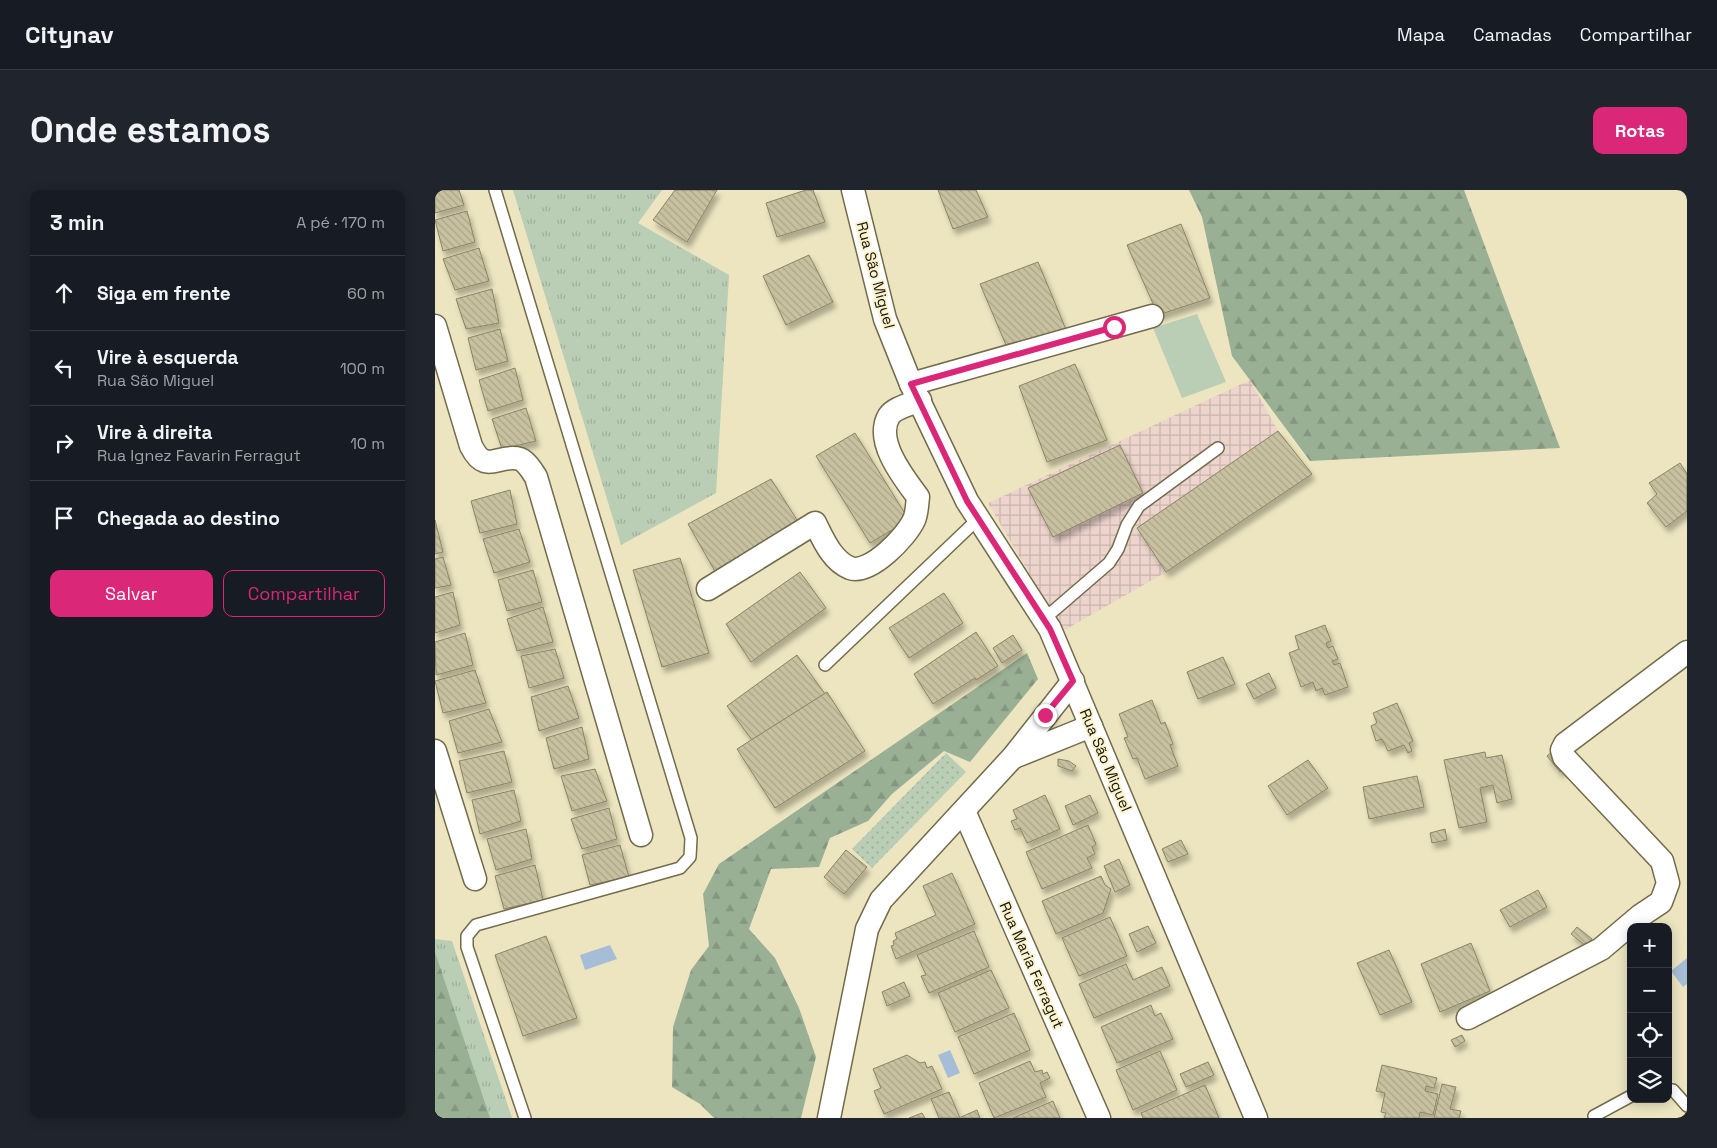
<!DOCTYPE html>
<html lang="pt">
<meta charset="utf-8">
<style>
:root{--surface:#171b24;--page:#20242c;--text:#f1f3f6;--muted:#9ea1a6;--line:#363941;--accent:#db2777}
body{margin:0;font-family:"Space Grotesk",sans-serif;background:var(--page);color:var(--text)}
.controls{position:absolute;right:15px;bottom:15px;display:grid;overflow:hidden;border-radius:10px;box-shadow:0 2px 12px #0003}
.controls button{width:45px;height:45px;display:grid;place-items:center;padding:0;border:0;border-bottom:1px solid var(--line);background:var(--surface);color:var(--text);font:25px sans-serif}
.stop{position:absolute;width:15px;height:15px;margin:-11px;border:4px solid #db2777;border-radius:50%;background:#fff}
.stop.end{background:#db2777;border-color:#fff;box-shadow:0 1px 5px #0008}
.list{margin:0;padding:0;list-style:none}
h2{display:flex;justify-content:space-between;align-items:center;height:65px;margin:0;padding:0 20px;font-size:21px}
h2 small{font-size:16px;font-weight:400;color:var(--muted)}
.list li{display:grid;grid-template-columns:32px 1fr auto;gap:15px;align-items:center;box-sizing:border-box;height:75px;padding:0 20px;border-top:1px solid var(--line)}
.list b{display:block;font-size:19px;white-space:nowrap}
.list p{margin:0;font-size:16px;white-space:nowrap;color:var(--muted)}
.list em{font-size:16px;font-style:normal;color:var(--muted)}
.actions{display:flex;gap:10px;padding:15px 20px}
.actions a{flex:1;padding:11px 0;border:1px solid var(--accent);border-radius:10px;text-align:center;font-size:18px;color:var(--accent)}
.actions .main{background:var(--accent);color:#fff}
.icon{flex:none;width:28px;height:28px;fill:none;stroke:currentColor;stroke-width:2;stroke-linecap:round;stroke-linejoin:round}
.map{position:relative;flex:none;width:1252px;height:928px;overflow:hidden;border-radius:10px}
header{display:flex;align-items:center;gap:30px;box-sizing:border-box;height:70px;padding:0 25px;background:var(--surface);border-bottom:1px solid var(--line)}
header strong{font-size:24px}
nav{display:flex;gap:28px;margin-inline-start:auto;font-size:18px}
.intro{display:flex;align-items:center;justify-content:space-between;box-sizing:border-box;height:120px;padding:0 30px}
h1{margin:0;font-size:35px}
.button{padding:12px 22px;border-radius:10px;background:var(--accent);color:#fff;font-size:18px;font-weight:700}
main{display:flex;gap:30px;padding:0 30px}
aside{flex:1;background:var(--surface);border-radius:10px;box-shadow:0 2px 12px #0003}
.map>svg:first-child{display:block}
</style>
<header>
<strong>Citynav</strong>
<nav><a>Mapa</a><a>Camadas</a><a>Compartilhar</a></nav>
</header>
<div class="intro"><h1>Onde estamos</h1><a class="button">Rotas</a></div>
<main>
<aside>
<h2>3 min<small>A pé · 170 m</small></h2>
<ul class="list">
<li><svg class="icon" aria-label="ahead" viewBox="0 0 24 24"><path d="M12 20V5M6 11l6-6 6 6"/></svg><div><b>Siga em frente</b></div><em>60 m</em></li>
<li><svg class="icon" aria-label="left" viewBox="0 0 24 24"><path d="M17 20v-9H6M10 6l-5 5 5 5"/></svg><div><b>Vire à esquerda</b><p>Rua São Miguel</p></div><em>100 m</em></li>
<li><svg class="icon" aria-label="right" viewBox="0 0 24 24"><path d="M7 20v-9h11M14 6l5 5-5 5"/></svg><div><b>Vire à direita</b><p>Rua Ignez Favarin Ferragut</p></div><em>10 m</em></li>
<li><svg class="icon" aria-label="arrive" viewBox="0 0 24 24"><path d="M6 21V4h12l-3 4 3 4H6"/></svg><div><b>Chegada ao destino</b></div></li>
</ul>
<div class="actions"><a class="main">Salvar</a><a>Compartilhar</a></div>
</aside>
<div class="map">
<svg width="1252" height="928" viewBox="0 0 1252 928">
<defs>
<pattern id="industrial-grid" width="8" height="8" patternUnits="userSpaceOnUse" patternTransform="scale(1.25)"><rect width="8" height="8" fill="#edd4cd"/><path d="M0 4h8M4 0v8" fill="none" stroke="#cab5af"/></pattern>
<pattern id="grass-tufts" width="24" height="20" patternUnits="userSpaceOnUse" patternTransform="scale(1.25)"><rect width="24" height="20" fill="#bacdb5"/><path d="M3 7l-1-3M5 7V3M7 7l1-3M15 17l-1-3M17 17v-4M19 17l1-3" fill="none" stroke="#9faf9a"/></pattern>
<pattern id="forest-firs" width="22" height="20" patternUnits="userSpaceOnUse" patternTransform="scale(1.25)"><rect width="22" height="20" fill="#9ab095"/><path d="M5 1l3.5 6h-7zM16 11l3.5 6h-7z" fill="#84967f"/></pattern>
<pattern id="park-dots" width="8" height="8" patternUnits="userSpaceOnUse" patternTransform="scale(1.25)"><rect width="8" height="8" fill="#bacdb5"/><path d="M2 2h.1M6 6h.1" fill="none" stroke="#9faf9a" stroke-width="1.8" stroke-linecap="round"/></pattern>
<pattern id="building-back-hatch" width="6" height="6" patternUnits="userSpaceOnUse" patternTransform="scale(1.25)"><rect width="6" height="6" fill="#c8c1a1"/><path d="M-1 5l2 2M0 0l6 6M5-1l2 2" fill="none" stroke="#aba589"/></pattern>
<filter id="shadow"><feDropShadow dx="3" dy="5.5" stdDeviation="2.5" flood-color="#0004"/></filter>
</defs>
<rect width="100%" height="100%" fill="#ece5c0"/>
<path fill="url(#industrial-grid)" d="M815 190 843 241 702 338 731 382 628 441 553 313Z"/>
<g fill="url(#grass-tufts)">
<path d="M78 0H227L203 33 294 85 281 303 186 355Z"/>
<path d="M0 749 17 751 77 928H0Z"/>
</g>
<g fill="url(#forest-firs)">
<path d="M754 0H1029L1125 258 875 271 797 166 767 27Z"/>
<path d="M592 463 603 489 535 572 509 561 457 604 433 631 395 648 384 677 336 679 314 739 340 768 364 818 381 867 366 928H279L265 914 237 897 238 837 256 780 274 756 268 704 284 674Z"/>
<path d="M0 762 55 928H0Z"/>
</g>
<path fill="url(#park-dots)" d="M511 563 531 582 437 678 417 659Z"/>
<path fill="#bacdb5" d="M762 124 791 192 747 208 718 138Z"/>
<g fill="#a6bdd7">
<path d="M175 755 182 769 150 780 145 765Z"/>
<path d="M1252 768V794L1248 797 1236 781Z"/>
<path d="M515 860 525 883 513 888 503 865Z"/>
</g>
<g fill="url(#building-back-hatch)" stroke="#8b8462" filter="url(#shadow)">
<path d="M0 0H24L29 15 0 23Z"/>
<path d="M240 0H282L252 52 218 30Z"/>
<path d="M371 0H378L390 32 342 47 331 13Z"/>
<path d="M503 0H541L553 27 518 39Z"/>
<path d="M32 21 40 52 8 61 0 30Z"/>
<path d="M746 34 775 108 723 125 692 55Z"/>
<path d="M44 58 54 91 20 100 8 69Z"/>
<path d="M374 65 398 112 351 135 328 86Z"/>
<path d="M603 72 632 142 574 162 545 94Z"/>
<path d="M57 99 64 133 31 139 21 109Z"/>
<path d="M65 139 73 171 41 180 33 148Z"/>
<path d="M640 174 672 250 612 272 584 196Z"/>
<path d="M80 178 88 210 53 221 44 190Z"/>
<path d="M91 218 101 251 67 259 57 229Z"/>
<path d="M843 241 877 284 731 382 702 338Z"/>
<path d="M420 243 474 330 435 353 381 266Z"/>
<path d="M685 255 708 303 618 347 593 298Z"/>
<path d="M1245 273 1252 284V321L1231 337 1212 313 1222 304 1214 293Z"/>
<path d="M336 289 364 333 281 383 253 334Z"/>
<path d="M75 300 82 334 45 343 36 311Z"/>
<path d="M0 330 8 362 0 364Z"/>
<path d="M84 339 95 372 59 383 48 349Z"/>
<path d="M8 367 16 395 0 398V369Z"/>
<path d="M245 368 274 463 227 477 198 380Z"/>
<path d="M98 380 107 412 72 421 63 390Z"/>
<path d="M365 382 391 418 316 472 291 434Z"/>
<path d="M18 402 25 435 0 443V407Z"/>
<path d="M509 403 528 433 474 468 454 438Z"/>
<path d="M108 417 118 452 82 461 72 429Z"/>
<path d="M890 435 896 451 891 453 893 458 898 456 903 469 897 471 899 475 905 473 913 497 890 505 887 498 881 501 878 492 866 497 854 463 864 459 860 446Z"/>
<path d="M541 442 563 476 541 490 540 488 498 514 479 484Z"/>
<path d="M30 443 38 475 1 485 0 452Z"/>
<path d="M578 445 587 460 567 473 558 458Z"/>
<path d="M120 459 129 488 94 498 86 466Z"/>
<path d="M362 465 390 504 317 550 292 516Z"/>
<path d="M788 467 800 494 763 509 752 482Z"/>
<path d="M40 480 51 513 8 523 0 491Z"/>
<path d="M834 483 841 498 819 509 811 494Z"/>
<path d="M133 496 144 528 104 541 96 507Z"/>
<path d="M392 502 430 561 340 618 302 559Z"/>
<path d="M717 510 726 534 730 532 738 554 735 555 743 576 710 589 702 568 698 569 689 548 693 547 684 524Z"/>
<path d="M962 513 978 551 974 553 977 561 973 563 969 555 953 561 947 549 941 551 936 536 942 533 938 523Z"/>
<path d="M54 519 67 552 23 563 14 531Z"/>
<path d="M147 537 154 569 119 579 111 548Z"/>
<path d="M1119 560 1132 576 1125 582 1112 566Z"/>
<path d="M69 561 77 592 32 603 24 571Z"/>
<path d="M1050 562 1051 568 1067 565 1077 609 1062 613 1058 595 1045 598 1052 632 1024 638 1009 570Z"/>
<path d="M623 569 634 571 641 576 637 581 623 576Z"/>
<path d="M873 570 893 598 852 625 833 596Z"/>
<path d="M160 579 172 611 137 621 126 586Z"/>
<path d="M982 586 989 617 934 629 928 597Z"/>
<path d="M79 600 86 631 45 644 37 610Z"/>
<path d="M610 605 625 639 592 653 585 638 580 640 576 631 582 629 578 620Z"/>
<path d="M655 605 663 623 638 635 630 616Z"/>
<path d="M174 618 182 649 147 659 136 629Z"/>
<path d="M653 635 661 654 657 657 660 664 652 668 657 678 607 699 591 662Z"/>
<path d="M91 639 97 669 61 680 52 649Z"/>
<path d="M1010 639 1012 650 997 653 995 643Z"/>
<path d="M746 650 753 664 733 672 727 659Z"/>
<path d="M185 655 194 687 155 695 147 665Z"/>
<path d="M411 660 432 677 409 704 389 687Z"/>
<path d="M684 669 695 695 680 702 669 676Z"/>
<path d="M100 675 108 710 69 719 60 686Z"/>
<path d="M517 683 540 734 461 769 456 756 459 755 458 751 462 749 460 743 501 725 488 696Z"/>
<path d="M666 686 670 695 676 699 668 723 621 744 607 711Z"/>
<path d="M1103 700 1112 717 1075 737 1065 720Z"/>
<path d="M675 727 692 766 644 786 627 748Z"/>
<path d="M713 736 721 753 702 762 694 744Z"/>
<path d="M1142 737 1157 749 1151 756 1136 744Z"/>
<path d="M539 741 554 777 494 803 486 786 491 785 482 765Z"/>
<path d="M111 746 142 828 88 846 60 765Z"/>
<path d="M1036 753 1055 801 1005 822 986 774Z"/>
<path d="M954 760 977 812 945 825 922 773Z"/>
<path d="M691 774 698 790 727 777 735 796 659 828 644 794Z"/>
<path d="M556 780 574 818 520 842 503 803Z"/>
<path d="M469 792 475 806 452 816 447 802Z"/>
<path d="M716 815 720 826 726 823 738 849 682 873 666 837Z"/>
<path d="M579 823 595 860 539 884 523 847Z"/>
<path d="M1027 845 1030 851 1020 857 1016 850Z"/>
<path d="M725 861 742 900 698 920 681 880Z"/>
<path d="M472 865 485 873 490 872 492 878 497 876 507 899 449 924 439 901 446 898 438 879Z"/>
<path d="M595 871 600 882 607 880 608 884 612 882 615 888 605 893 611 907 559 928 544 893Z"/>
<path d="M773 872 779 885 751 897 745 884Z"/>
<path d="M947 875 1002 888 999 898 991 896 990 901 1003 904 998 925 985 922 984 928H949L951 923 946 922 950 903 941 901Z"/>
<path d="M1007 894 1021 897 1015 919 1026 921 1024 928H999Z"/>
<path d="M770 895 784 928H708L706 923Z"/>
<path d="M514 902 525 928H504L496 909Z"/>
<path d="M618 911 625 928H578Z"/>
<path d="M542 920 545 928H526V927Z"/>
<path d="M487 923 490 928H474Z"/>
</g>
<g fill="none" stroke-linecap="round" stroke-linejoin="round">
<defs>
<g id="service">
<path d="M60 0 256 648 255 667 245 678 41 735 32 746V757L90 928"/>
<path d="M609 429 674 373 683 359 692 335 704 316 783 258"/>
<path d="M390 475 544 328"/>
<path d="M1233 900H1238L1252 916"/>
<path d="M1159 926 1196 906"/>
</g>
<g id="minor">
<path d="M418 0 450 129 476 194 532 311 615 439 821 928"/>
<path d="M0 136 36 256C51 286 63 263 85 269 92 272 97 281 101 287L206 645"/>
<path d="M476 194 717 126"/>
<path d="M273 399 380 333C388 349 397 371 415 378 435 385 471 347 479 330 482 324 482 314 483 307 469 288 439 251 454 226 459 218 476 214 485 210"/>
<path d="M0 561 40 689"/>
<path d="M579 567 656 536"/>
<path d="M529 621 664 928"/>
<path d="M1033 828 1166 759 1205 726 1226 712 1233 693 1227 671 1129 567 1127 560 1130 554 1252 462"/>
<path d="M394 928 432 739 446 710 578 567 638 491"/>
</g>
</defs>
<use href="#service" stroke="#726b4b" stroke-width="14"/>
<use href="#minor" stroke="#726b4b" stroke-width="25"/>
<use href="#service" stroke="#fff" stroke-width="11"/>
<use href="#minor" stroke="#fff" stroke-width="22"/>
</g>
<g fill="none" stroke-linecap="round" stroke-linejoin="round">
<path stroke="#db2777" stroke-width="6" d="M610 525 638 491 615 439 532 311 476 194 679 137"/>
</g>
<g text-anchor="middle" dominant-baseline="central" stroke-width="4" stroke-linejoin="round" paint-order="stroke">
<g font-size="15" fill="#171407" stroke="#faf2cd">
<text transform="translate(441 85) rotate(75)">Rua São Miguel</text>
<text transform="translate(671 570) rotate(67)">Rua São Miguel</text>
<text transform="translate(597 775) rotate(66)">Rua Maria Ferragut</text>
</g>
</g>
</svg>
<div class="controls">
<button>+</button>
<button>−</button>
<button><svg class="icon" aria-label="locate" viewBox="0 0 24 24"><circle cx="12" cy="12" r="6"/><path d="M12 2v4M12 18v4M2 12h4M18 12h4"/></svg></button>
<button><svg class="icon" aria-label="layers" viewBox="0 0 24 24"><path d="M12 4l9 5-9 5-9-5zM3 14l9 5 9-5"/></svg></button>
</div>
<div class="stop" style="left:679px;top:137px"></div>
<div class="stop end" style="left:610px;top:525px"></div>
</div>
</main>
